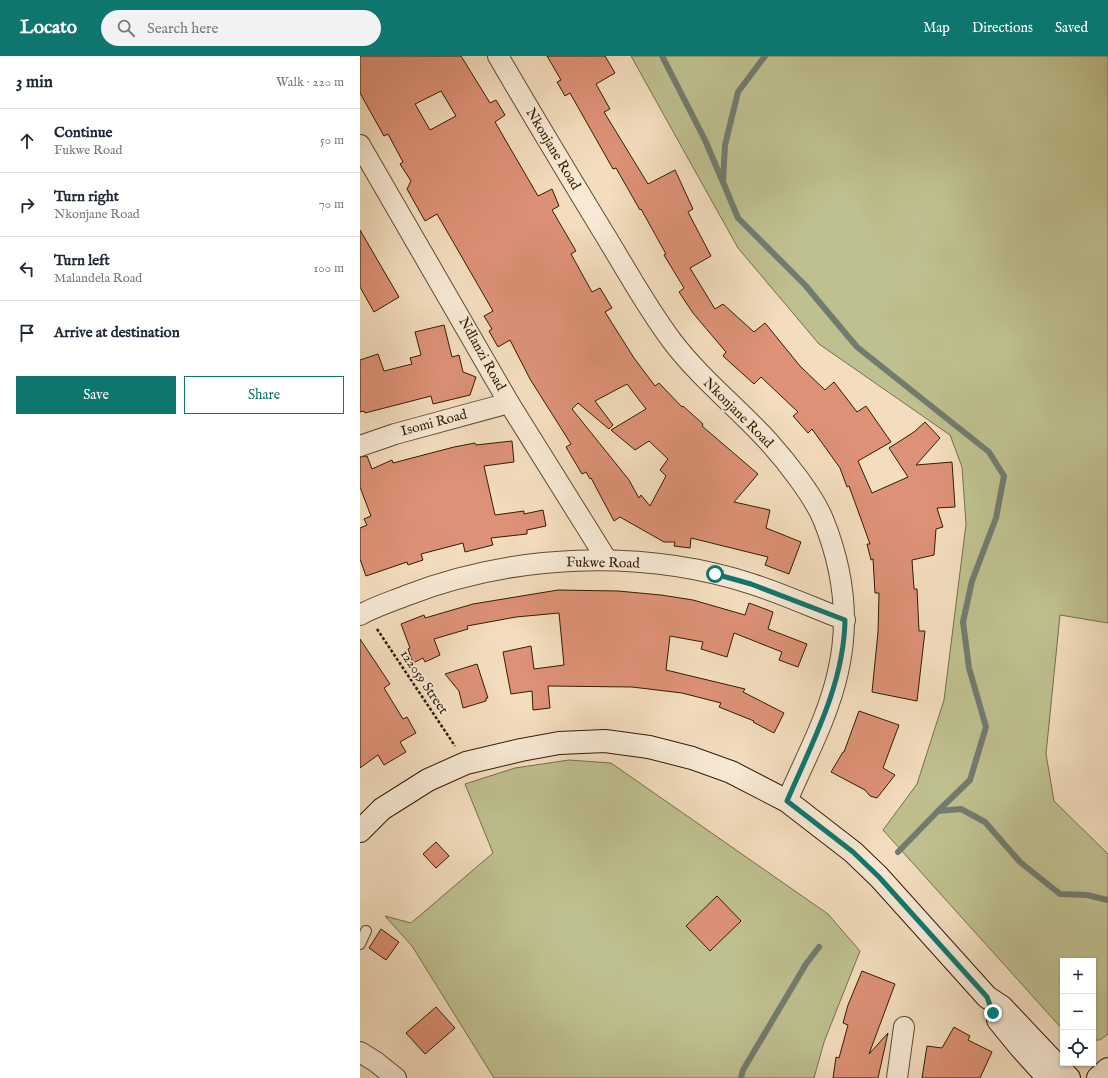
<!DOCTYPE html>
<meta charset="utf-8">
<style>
:root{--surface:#fff;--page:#f2f2f3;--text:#1f2937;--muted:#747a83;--line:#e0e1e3;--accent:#0f766e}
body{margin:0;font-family:"IM FELL English",serif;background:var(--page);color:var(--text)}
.controls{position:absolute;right:12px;bottom:12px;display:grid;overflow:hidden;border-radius:0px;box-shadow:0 1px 3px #0004}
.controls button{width:36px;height:36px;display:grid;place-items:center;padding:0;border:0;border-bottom:1px solid var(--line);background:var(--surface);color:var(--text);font:20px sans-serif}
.stop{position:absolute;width:12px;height:12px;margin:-9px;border:3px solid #0f766e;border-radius:50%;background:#fff}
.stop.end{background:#0f766e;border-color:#fff;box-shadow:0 1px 4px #0008}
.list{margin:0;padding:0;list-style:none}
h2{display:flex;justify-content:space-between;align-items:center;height:52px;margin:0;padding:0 16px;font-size:17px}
h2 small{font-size:13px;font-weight:400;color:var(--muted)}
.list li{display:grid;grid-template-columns:26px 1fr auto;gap:12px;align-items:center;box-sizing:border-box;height:64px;padding:0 16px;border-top:1px solid var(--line)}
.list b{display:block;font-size:15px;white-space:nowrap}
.list p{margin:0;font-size:13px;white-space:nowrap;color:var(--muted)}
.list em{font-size:13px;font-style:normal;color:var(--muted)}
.actions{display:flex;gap:8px;padding:12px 16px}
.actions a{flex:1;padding:9px 0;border:1px solid var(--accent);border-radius:0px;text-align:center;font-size:14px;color:var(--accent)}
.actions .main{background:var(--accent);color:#fff}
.icon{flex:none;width:22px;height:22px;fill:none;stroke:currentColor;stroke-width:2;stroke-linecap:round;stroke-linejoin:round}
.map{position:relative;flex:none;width:748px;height:1022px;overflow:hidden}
header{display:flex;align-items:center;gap:24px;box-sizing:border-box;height:56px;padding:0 20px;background:var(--accent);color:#fff}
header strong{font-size:19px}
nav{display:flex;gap:22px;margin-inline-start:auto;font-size:14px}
.search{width:280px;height:36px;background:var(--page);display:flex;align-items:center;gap:10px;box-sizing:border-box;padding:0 14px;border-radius:22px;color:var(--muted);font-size:15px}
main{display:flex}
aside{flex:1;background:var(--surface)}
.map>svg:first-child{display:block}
</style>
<header>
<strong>Locato</strong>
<div class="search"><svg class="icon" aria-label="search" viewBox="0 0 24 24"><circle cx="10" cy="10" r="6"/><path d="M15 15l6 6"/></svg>Search here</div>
<nav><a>Map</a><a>Directions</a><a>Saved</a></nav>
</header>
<main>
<aside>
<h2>3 min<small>Walk · 220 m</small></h2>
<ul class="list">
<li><svg class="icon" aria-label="ahead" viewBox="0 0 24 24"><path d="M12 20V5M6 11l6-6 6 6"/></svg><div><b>Continue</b><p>Fukwe Road</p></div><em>50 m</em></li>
<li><svg class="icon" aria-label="right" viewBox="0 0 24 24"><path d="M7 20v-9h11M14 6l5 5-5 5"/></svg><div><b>Turn right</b><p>Nkonjane Road</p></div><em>70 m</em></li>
<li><svg class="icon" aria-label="left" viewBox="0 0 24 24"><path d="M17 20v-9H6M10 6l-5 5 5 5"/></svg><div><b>Turn left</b><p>Malandela Road</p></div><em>100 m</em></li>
<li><svg class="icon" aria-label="arrive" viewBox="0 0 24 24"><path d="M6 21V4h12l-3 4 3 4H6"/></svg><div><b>Arrive at destination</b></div></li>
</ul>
<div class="actions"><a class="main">Save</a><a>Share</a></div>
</aside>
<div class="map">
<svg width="748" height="1022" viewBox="0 0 748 1022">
<rect width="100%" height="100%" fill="#f3ddbe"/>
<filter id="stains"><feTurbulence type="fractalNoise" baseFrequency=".005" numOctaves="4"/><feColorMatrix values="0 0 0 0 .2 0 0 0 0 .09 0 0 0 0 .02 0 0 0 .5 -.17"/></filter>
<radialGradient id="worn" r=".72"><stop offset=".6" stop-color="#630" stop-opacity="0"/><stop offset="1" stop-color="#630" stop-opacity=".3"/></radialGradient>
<g fill="#bfc08f" stroke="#786e48">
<path d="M271 0H748V567L700 559 686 698 694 745 748 798V978L740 984H733V905H703V974L523 774 557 728 584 644 606 468 602 411 590 379 459 288 378 192Z"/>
<path d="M209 704 251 707 468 858 500 895 464 986 454 1022H134L52 890 25 860 51 867 133 797 105 728 155 712Z"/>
</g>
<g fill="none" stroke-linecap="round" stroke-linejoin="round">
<g stroke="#727b6f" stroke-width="6">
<path d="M302 0 345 84 362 124"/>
<path d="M405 0 378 36 365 89 363 126 378 162 445 229 497 291 629 396 644 420 636 462 612 525 603 566 609 612 626 671 610 724 578 755"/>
<path d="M538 796 578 755 601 753 625 766 660 806 700 838 727 839 748 844"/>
<path d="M381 1022 383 1014 446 908 459 891"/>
</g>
</g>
<g fill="#dd9176" stroke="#321d02" fill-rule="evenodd">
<path d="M0 0H101L130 47 136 44 145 59 135 66 178 140 192 133 199 150 192 154 216 195 211 198 232 236 240 232 252 252 245 256 274 302 295 330 299 327 322 351 323 350 343 368 342 370 398 418 374 446 410 454 406 472 441 486 429 518 405 509 408 501 331 482 330 492 314 490 315 486H304L260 461 254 465 231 422 230 423 226 416 222 418 206 391 211 388 170 323 150 284 138 291 129 275 132 273 124 260 133 255 77 158 65 165 47 133 51 125 40 108 43 106 28 78 24 80 0 37ZM81 35 96 60 70 74 55 48ZM267 328 286 353 251 374 275 394 289 385 308 403 300 414 306 420 290 450 281 439 279 442 269 424 212 353 218 347 249 373 253 369 235 345Z"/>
<path d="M187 0H245L255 17 236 28 250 53 244 56 288 128 315 114 333 153 328 156 351 200 330 212 355 253 363 248 394 276 405 267 440 310 465 334 474 326 497 356 506 350 531 386 498 405 512 437 548 421 529 392 554 376 565 366 580 382 556 409 592 406 595 451 577 452 583 471 576 473 574 499 552 504 554 533H557L559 575H565L557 645 512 636 518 576 519 537H515L513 503 511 504 507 488H510L489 430 487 431 480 412 452 373 448 377 433 360 438 356 401 321 394 328 363 300 366 296 333 257 319 236 324 232 304 199 306 198 281 153 280 154 256 112 253 113 210 37 205 40 197 26 201 24Z"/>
<path d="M0 174 39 241 14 256 0 231Z"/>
<path d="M84 269 92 301 99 299 103 316 116 321 110 339 73 348 71 340 5 357 4 355 0 356V304L18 298 24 315 52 308 50 302 61 299 55 276Z"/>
<path d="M152 385 154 406 124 410 135 459 164 455V458L183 454 186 470 167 474V478L131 482 133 489 105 496 103 487 61 498 63 504 48 509 47 506 6 520 0 503V472L7 469 4 463 11 460 0 431V401L7 400 12 413 32 404 33 407 94 391 115 387 116 389Z"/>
<path d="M198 534 258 535 301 539 333 544 385 559 389 547 413 556 408 573 447 588 438 611 419 604 422 596 374 577 367 601 341 593 343 586 310 580 306 614 385 633 383 636 424 657 414 677 393 666 394 665 359 651 361 647 322 637 272 631 188 630 190 652 173 654 172 635 151 638 143 596 171 590 174 613 204 609 199 557 156 561 107 570 108 573 74 583 80 599 65 606 63 602 53 607 48 593 50 592 41 568 64 559 65 562 113 548Z"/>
<path d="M0 583 30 628 24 632 43 663 47 661 56 677 40 686 46 696 24 709 18 699 0 712Z"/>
<path d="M117 608 128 642H126V645L103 652 99 635 85 618Z"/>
<path d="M499 655 539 669 523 712 535 719 517 742 510 740 505 734 471 716 483 696H484Z"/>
<path d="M76 786 89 800 76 812 63 798Z"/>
<path d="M357 840 381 865 350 895 326 870Z"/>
<path d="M21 873 39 886 26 904 9 892Z"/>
<path d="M502 915 535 928 509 998 528 977 518 1022H473L476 1001 479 1002 488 969 483 967 488 949Z"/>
<path d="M76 951 95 972 65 998 46 977Z"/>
<path d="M594 971 610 980 608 984 632 996 620 1022H562L567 990 582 992Z"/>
</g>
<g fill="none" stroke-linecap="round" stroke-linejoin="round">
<defs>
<path id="lane" d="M0 888 6 875"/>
<g id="street">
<path d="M138 0C173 60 209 120 245 179 267 215 287 252 312 285 340 322 377 351 408 385 426 405 453 439 463 463 483 512 490 564 478 616 468 661 445 703 427 745"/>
<path d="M0 89 149 347 247 504"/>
<path d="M0 390 35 378 149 347"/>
<path d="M0 559C14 551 30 546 45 540 153 498 280 492 392 528 423 538 454 552 485 564"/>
<path d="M0 996 16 1006 36 1022"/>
<path d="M537 1022 544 971"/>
</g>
<g id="secondary">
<path d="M0 775 22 753 68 724 106 707 161 694 199 687 245 685 289 691 332 702 371 716 427 745 493 796 519 821 627 941 642 951 709 1022"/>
<path d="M638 964 660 991 688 1022"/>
<path d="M738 1022 748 1013"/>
</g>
</defs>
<use href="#lane" stroke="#624d31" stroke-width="12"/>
<use href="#street" stroke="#624d31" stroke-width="22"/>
<use href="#secondary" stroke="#321d02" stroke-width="24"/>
<path stroke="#321d02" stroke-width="2.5" stroke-dasharray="3 2" stroke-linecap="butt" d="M17 573 95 690"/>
<use href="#lane" stroke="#f7e9d5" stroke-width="10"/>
<use href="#street" stroke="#f7e9d5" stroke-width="20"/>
<use href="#secondary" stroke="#f7e9d5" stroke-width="22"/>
</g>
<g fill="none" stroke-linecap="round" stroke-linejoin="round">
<path stroke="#0f766e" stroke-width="5" d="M355 518 391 528 485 564C484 628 452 687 427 745L493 796 519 821 627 941 633 957"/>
</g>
<g text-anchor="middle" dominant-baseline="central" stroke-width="3.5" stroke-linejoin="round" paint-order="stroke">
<g font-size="14" fill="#321d02" stroke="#f7e9d5">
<text transform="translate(193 93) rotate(59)">Nkonjane Road</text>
<text transform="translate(122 298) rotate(61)">Ndlanzi Road</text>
<text transform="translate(378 357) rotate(45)">Nkonjane Road</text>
<text transform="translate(74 367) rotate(-15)">Isomi Road</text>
<text transform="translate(243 507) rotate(1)">Fukwe Road</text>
<text transform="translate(64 626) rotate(56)">122059 Street</text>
</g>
</g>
<rect width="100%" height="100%" filter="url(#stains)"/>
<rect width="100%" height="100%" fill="url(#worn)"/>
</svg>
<div class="controls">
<button>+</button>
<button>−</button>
<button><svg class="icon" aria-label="locate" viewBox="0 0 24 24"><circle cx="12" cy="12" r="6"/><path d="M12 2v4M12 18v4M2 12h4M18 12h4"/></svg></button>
</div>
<div class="stop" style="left:355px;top:518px"></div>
<div class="stop end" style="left:633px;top:957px"></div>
</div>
</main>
